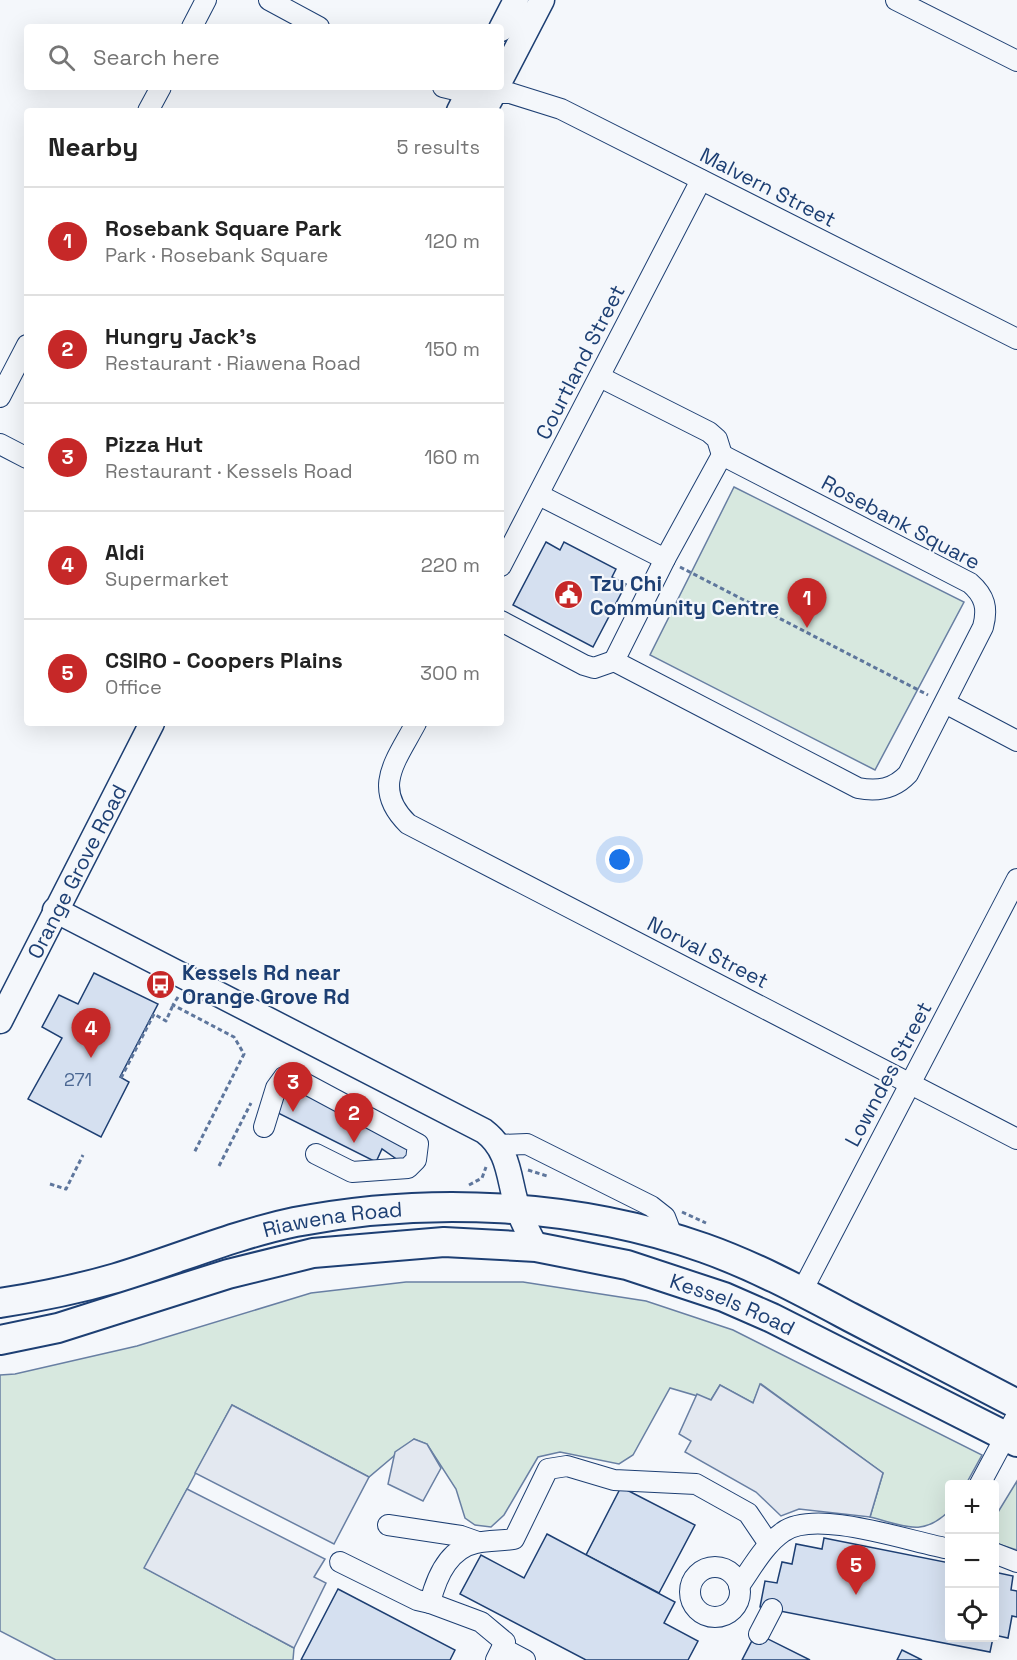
<!DOCTYPE html>
<meta charset="utf-8">
<style>
:root{--surface:#fff;--page:#f2f2f2;--text:#222;--muted:#767676;--line:#e0e0e0;--accent:#c62828}
body{margin:0;font-family:"Space Grotesk",sans-serif;background:var(--page);color:var(--text)}
.controls{position:absolute;right:18px;bottom:18px;display:grid;overflow:hidden;border-radius:6px;box-shadow:0 6px 24px #0002}
.controls button{width:54px;height:54px;display:grid;place-items:center;padding:0;border:0;border-bottom:2px solid var(--line);background:var(--surface);color:var(--text);font:30px sans-serif}
.you{position:absolute;left:620px;top:860px;width:21px;height:21px;margin:-15px;border:4px solid #fff;border-radius:50%;background:#1a73e8;box-shadow:0 0 0 9px #1a73e833}
.badge{display:grid;place-items:center;width:39px;height:39px;border-radius:50%;background:var(--accent);color:#fff;font-size:20px;font-weight:700}
.pin{position:absolute;translate:-50% -50px;filter:drop-shadow(0 2px 3px #0008)}
.pin::after{content:'';position:absolute;top:32px;width:21px;height:18px;background:inherit;clip-path:polygon(0 0,100% 0,50% 100%)}
.list{margin:0;padding:0;list-style:none}
h2{display:flex;justify-content:space-between;align-items:center;height:78px;margin:0;padding:0 24px;font-size:26px}
h2 small{font-size:20px;font-weight:400;color:var(--muted)}
.list li{display:grid;grid-template-columns:39px 1fr auto;gap:18px;align-items:center;box-sizing:border-box;height:108px;padding:0 24px;border-top:2px solid var(--line)}
.list b{display:block;font-size:22px;white-space:nowrap}
.list p{margin:0;font-size:20px;white-space:nowrap;color:var(--muted)}
.list em{font-size:20px;font-style:normal;color:var(--muted)}
.icon{flex:none;width:33px;height:33px;fill:none;stroke:currentColor;stroke-width:2;stroke-linecap:round;stroke-linejoin:round}
.map{position:relative;flex:none;width:1017px;height:1660px;overflow:hidden}
.search{position:absolute;background:var(--surface);box-shadow:0 6px 24px #0002;left:24px;top:24px;width:480px;height:66px;display:flex;align-items:center;gap:15px;box-sizing:border-box;padding:0 21px;border-radius:6px;color:var(--muted);font-size:22px}
.panel{position:absolute;background:var(--surface);box-shadow:0 6px 24px #0002;left:24px;top:108px;width:480px;height:618px;border-radius:6px}
.map>svg:first-child{display:block}
</style>
<div class="map">
<svg width="1017" height="1660" viewBox="0 0 1017 1660">
<rect width="100%" height="100%" fill="#f4f7fb"/>
<g fill="#d7e8df" stroke="#687fa3" stroke-width="1.5">
<path d="M734 487 964 602 875 770 650 655Z"/>
<path d="M406 1282H523L646 1301 733 1330 982 1455 966 1484H950L949 1511C922 1538 903 1525 870 1517L883 1473 761 1384 753 1403 720 1385 711 1400 670 1388 633 1455 619 1464 560 1452 538 1457 504 1515 491 1527 475 1525 465 1518 456 1489 427 1444 414 1439 369 1477 232 1405 145 1568 294 1648 293 1660H56L0 1631V1375L15 1374 137 1346 311 1293Z"/>
<path d="M1017 1481V1550L995 1543V1517Z"/>
</g>
<g fill="#e3e8f0" stroke="#687fa3" stroke-width="1.5">
<path d="M760 1384 883 1473 870 1517 799 1509 781 1516 756 1492 685 1452 691 1441 679 1434 697 1394 711 1400 720 1385 753 1403Z"/>
<path d="M232 1405 369 1477 334 1544 195 1473Z"/>
<path d="M414 1439 427 1444 441 1468 423 1501 388 1484 395 1452Z"/>
<path d="M187 1489 325 1559 314 1577 326 1583 294 1648 144 1568Z"/>
</g>
<g fill="#d5e0f0" stroke="#1d3f73" stroke-width="1.5">
<path d="M546 542 560 550 564 542 616 569 612 577 626 584 593 647 513 605Z"/>
<path d="M94 973 158 1004 120 1077 129 1082 101 1137 28 1099 62 1038 42 1027 59 995 78 1004Z"/>
<path d="M292 1081 414 1147 405 1165 382 1149 376 1162 276 1112Z"/>
<path d="M621 1487 695 1525 659 1593 586 1555Z"/>
<path d="M547 1534 675 1602 664 1623 698 1641 688 1660H586L460 1594 481 1555 524 1578Z"/>
<path d="M824 1538 950 1563V1638H993L990 1652 760 1607 765 1581 777 1583 782 1562 792 1564 796 1544 822 1549Z"/>
<path d="M994 1572 1013 1576 1011 1590 1017 1591V1617L1012 1616 1008 1638 994 1635Z"/>
<path d="M338 1589 455 1650 450 1660H301Z"/>
<path d="M756 1633 810 1660H742Z"/>
<path d="M902 1650 922 1660H897Z"/>
</g>
<g fill="none" stroke-linecap="round" stroke-linejoin="round">
<defs>
<g id="minor">
<path d="M269 0 319 27"/>
<path d="M896 0 1017 61"/>
<path d="M192 27 206 0"/>
<path d="M443 87 468 93H510L561 109 1017 339"/>
<path d="M148 111 161 87"/>
<path d="M600 377 709 432 717 439 722 455"/>
<path d="M0 397 27 345"/>
<path d="M0 444 27 458"/>
<path d="M722 455 970 583C985 596 988 608 983 627L908 774C894 789 878 792 858 788L614 661 665 559Z"/>
<path d="M539 495 665 559"/>
<path d="M501 566 701 180"/>
<path d="M501 621 584 665 594 668 614 661"/>
<path d="M945 703 1017 741"/>
<path d="M416 723C396 761 371 788 408 824L1017 1139"/>
<path d="M264 1127 276 1088 284 1077H293L418 1144 416 1160 408 1168 352 1172 316 1154"/>
<path d="M498 1145 527 1144 651 1206 665 1217 673 1238"/>
<path d="M802 1291 1017 879"/>
<path d="M980 1484 1017 1415"/>
<path d="M388 1525 461 1536 478 1542"/>
<path d="M994 1553 1017 1562"/>
<path d="M340 1562 417 1600 430 1603"/>
<circle cx="715" cy="1592" r="25"/>
<path d="M739 1586C752 1568 764 1545 783 1532 816 1508 910 1542 950 1549"/>
<path d="M759 1634 772 1609"/>
<path d="M502 1648 525 1660"/>
<path d="M496 1660 505 1642 481 1622 430 1603C436 1578 448 1549 476 1543 488 1540 502 1541 514 1539L548 1469 567 1466 614 1480 696 1484 748 1513 769 1544"/>
</g>
<g id="major">
<path d="M501 29 516 0"/>
<path d="M501 79 542 0"/>
<path d="M459 111 471 87"/>
<path d="M484 111 497 87"/>
<path d="M55 910 484 1131C512 1152 508 1183 519 1212 524 1224 530 1236 536 1247"/>
<path id="s1" d="M0 1021 152 723"/>
</g>
<g id="highway">
<path id="s2" d="M0 1303C39 1297 78 1289 116 1278 176 1260 233 1235 295 1222 429 1196 575 1203 704 1248 755 1266 803 1292 850 1317 906 1346 961 1375 1017 1404"/>
<path id="s3" d="M0 1340 58 1328 228 1274 313 1253 444 1242 536 1247 627 1265 724 1297 772 1318 1017 1442"/>
</g>
</defs>
<use href="#minor" stroke="#1d3f73" stroke-width="22"/>
<use href="#major" stroke="#1d3f73" stroke-width="27"/>
<use href="#highway" stroke="#1d3f73" stroke-width="32"/>
<g stroke="#5e769c" stroke-width="3" stroke-dasharray="4.5 3" stroke-linecap="butt">
<path d="M680 567 928 695"/>
<path d="M178 997 173 1005 234 1037 244 1054 194 1153"/>
<path d="M121 1078 154 1014 166 1021 173 1005"/>
<path d="M219 1166 251 1103"/>
<path d="M528 1170 547 1176"/>
<path d="M50 1184 66 1189 83 1155"/>
<path d="M469 1185 482 1178 486 1167"/>
<path d="M682 1212 706 1223"/>
</g>
<use href="#minor" stroke="#f4f7fb" stroke-width="20"/>
<use href="#major" stroke="#f4f7fb" stroke-width="24"/>
<use href="#highway" stroke="#f4f7fb" stroke-width="28"/>
</g>
<defs>
<symbol id="civic-disc" viewBox="-11 -11 22 22"><circle r="9.5" fill="#c62828" stroke="#f4f7fb"/><path d="M-.6-6.5H3V-4.5H.6V-3L4-1V1h2V6H-6V1h2V-1L-.6-3ZM-1.2 2.5V6h2.4V2.5Z" fill="#fff"/></symbol>
<symbol id="bus-disc" viewBox="-11 -11 22 22"><circle r="9.5" fill="#c62828" stroke="#f4f7fb"/><path d="M-5-6H5V4H4V6H2V4H-2V6H-4V4H-5ZM-3.5-4V0h7V-4ZM-3.5 1.2v1.5H-2V1.2ZM2 1.2v1.5H3.5V1.2Z" fill="#fff"/></symbol>
</defs>
<g fill-rule="evenodd">
<use href="#civic-disc" x="552" y="578" width="33" height="33"/>
<use href="#bus-disc" x="144" y="968" width="33" height="33"/>
</g>
<g text-anchor="middle" dominant-baseline="central" stroke-width="4.5" stroke-linejoin="round" paint-order="stroke">
<g font-size="18" fill="#4b6792">
<text x="78" y="1079">271</text>
</g>
<g font-size="21" fill="#1d3f73" stroke="#f4f7fb">
<text transform="translate(768 187) rotate(27)">Malvern Street</text>
<text transform="translate(580 362) rotate(-63)">Courtland Street</text>
<text transform="translate(901 522) rotate(28)">Rosebank Square</text>
<text stroke="none"><textPath href="#s1" startOffset="168">Orange Grove Road</textPath></text>
<text transform="translate(708 952) rotate(27)">Norval Street</text>
<text transform="translate(888 1074) rotate(-62)">Lowndes Street</text>
<text stroke="none"><textPath href="#s2" startOffset="344">Riawena Road</textPath></text>
<text stroke="none"><textPath href="#s3" startOffset="754">Kessels Road</textPath></text>
</g>
<g font-size="21" font-weight="bold" fill="#1d3f73" stroke="#f4f7fb" text-anchor="start">
<text x="590" y="583">Tzu Chi<tspan x="590" dy="24">Community Centre</tspan></text>
<text x="182" y="972">Kessels Rd near<tspan x="182" dy="24">Orange Grove Rd</tspan></text>
</g>
</g>
</svg>
<div class="controls">
<button>+</button>
<button>−</button>
<button><svg class="icon" aria-label="locate" viewBox="0 0 24 24"><circle cx="12" cy="12" r="6"/><path d="M12 2v4M12 18v4M2 12h4M18 12h4"/></svg></button>
</div>
<div class="you"></div>
<div class="pin badge" style="left:807px;top:628px">1</div>
<div class="pin badge" style="left:354px;top:1143px">2</div>
<div class="pin badge" style="left:293px;top:1112px">3</div>
<div class="pin badge" style="left:91px;top:1058px">4</div>
<div class="pin badge" style="left:856px;top:1595px">5</div>
<div class="search"><svg class="icon" aria-label="search" viewBox="0 0 24 24"><circle cx="10" cy="10" r="6"/><path d="M15 15l6 6"/></svg>Search here</div>
<section class="panel">
<h2>Nearby<small>5 results</small></h2>
<ul class="list">
<li><span class="badge">1</span><div><b>Rosebank Square Park</b><p>Park · Rosebank Square</p></div><em>120 m</em></li>
<li><span class="badge">2</span><div><b>Hungry Jack's</b><p>Restaurant · Riawena Road</p></div><em>150 m</em></li>
<li><span class="badge">3</span><div><b>Pizza Hut</b><p>Restaurant · Kessels Road</p></div><em>160 m</em></li>
<li><span class="badge">4</span><div><b>Aldi</b><p>Supermarket</p></div><em>220 m</em></li>
<li><span class="badge">5</span><div><b>CSIRO - Coopers Plains</b><p>Office</p></div><em>300 m</em></li>
</ul>
</section>
</div>
